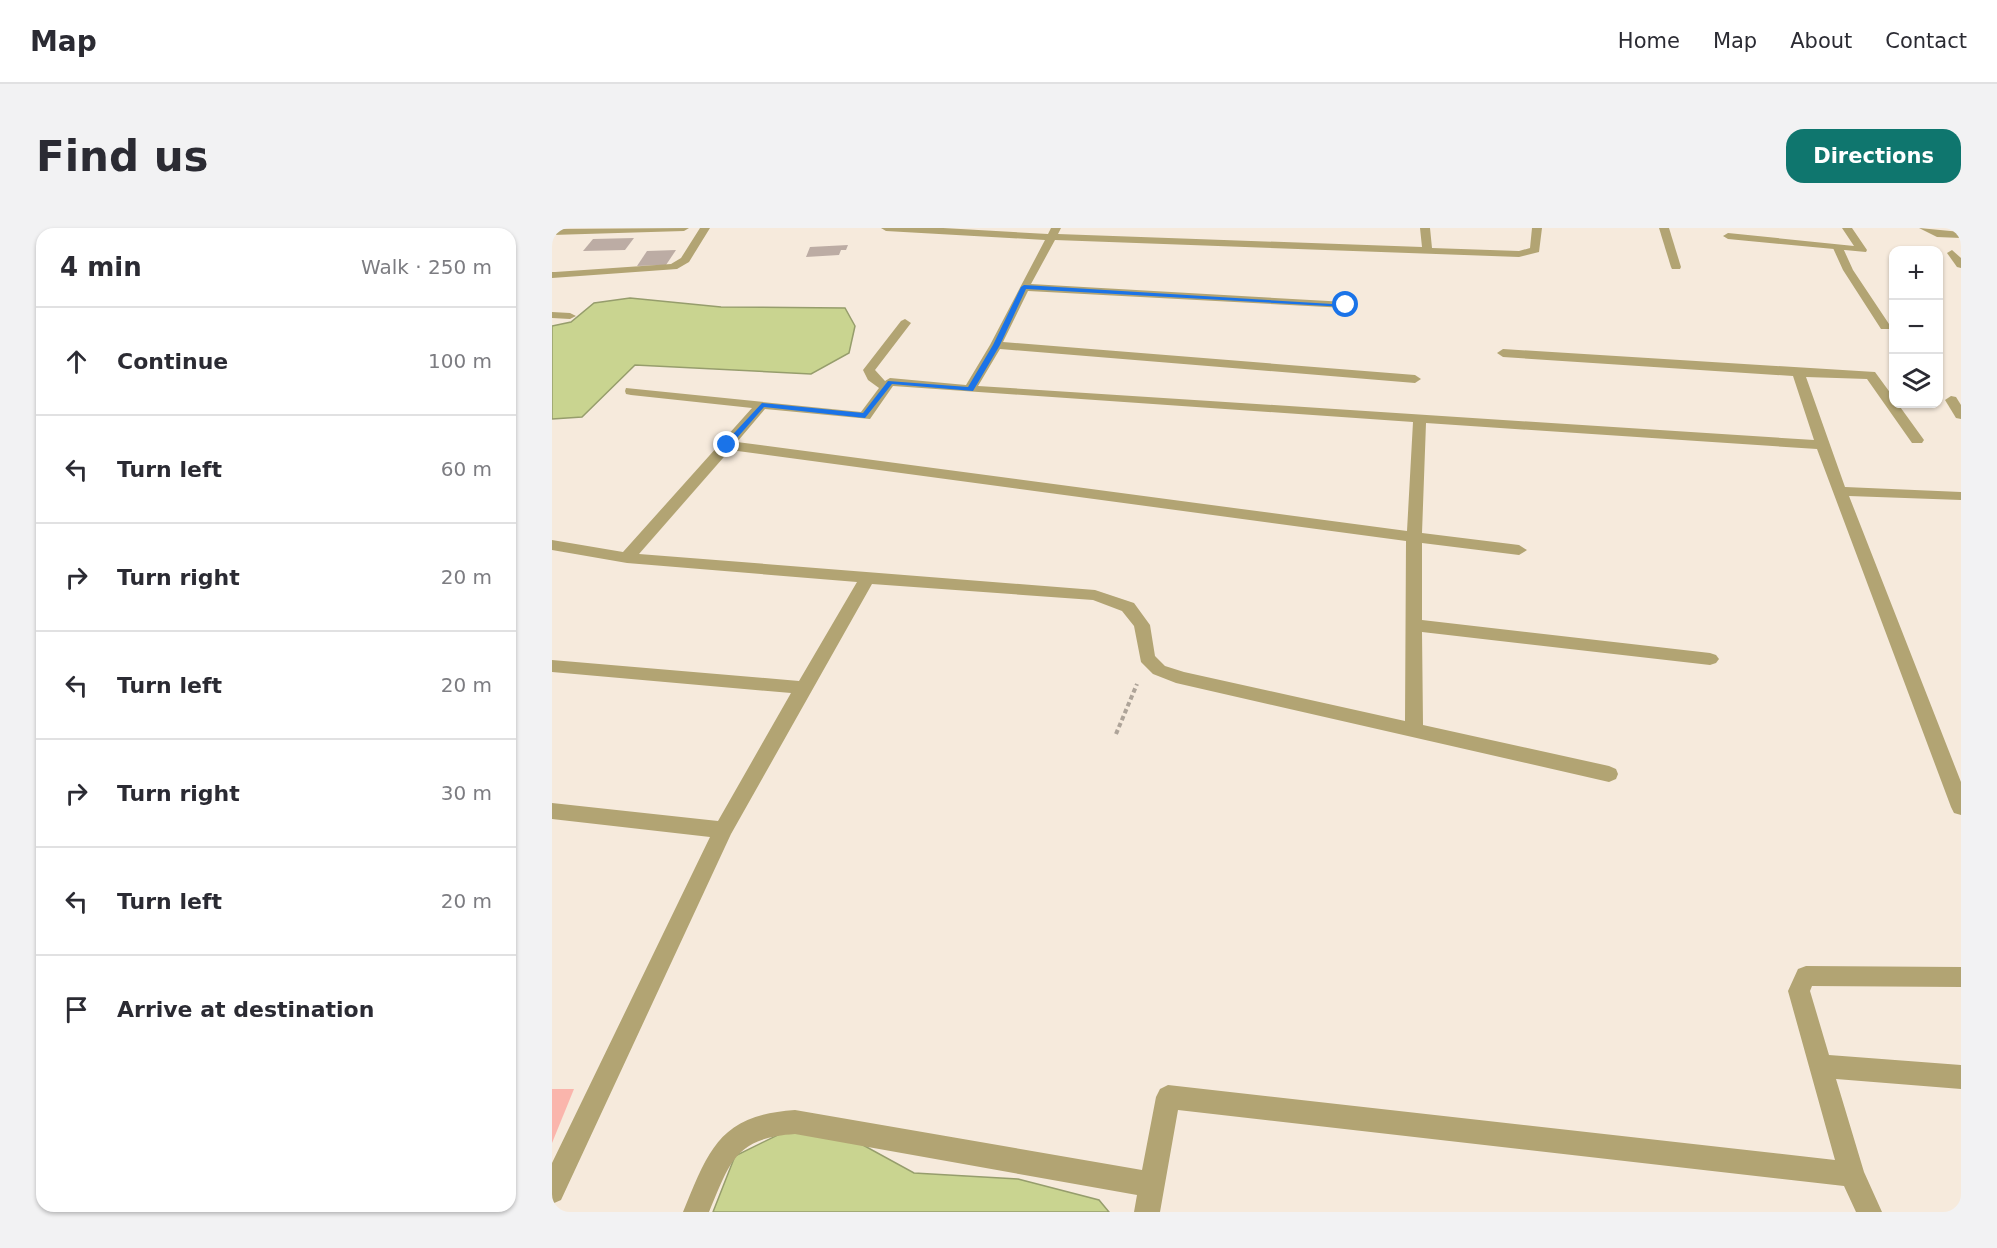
<!DOCTYPE html>
<meta charset="utf-8">
<style>
:root{--surface:#fff;--page:#f2f2f3;--text:#2b2b33;--muted:#7c7c81;--line:#e1e1e2;--accent:#0f766e}
body{margin:0;font-family:"DejaVu Sans",sans-serif;background:var(--page);color:var(--text)}
.controls{position:absolute;right:18px;top:18px;display:grid;overflow:hidden;border-radius:12px;box-shadow:0 2px 4px #0004}
.controls button{width:54px;height:54px;display:grid;place-items:center;padding:0;border:0;border-bottom:2px solid var(--line);background:var(--surface);color:var(--text);font:30px sans-serif}
.stop{position:absolute;width:18px;height:18px;margin:-14px;border:4px solid #1a73e8;border-radius:50%;background:#fff}
.stop.end{background:#1a73e8;border-color:#fff;box-shadow:0 2px 6px #0008}
.list{margin:0;padding:0;list-style:none}
h2{display:flex;justify-content:space-between;align-items:center;height:78px;margin:0;padding:0 24px;font-size:26px}
h2 small{font-size:20px;font-weight:400;color:var(--muted)}
.list li{display:grid;grid-template-columns:39px 1fr auto;gap:18px;align-items:center;box-sizing:border-box;height:108px;padding:0 24px;border-top:2px solid var(--line)}
.list b{display:block;font-size:22px;white-space:nowrap}
.list em{font-size:20px;font-style:normal;color:var(--muted)}
.icon{flex:none;width:33px;height:33px;fill:none;stroke:currentColor;stroke-width:2;stroke-linecap:round;stroke-linejoin:round}
.map{position:relative;flex:none;width:1409px;height:984px;overflow:hidden;border-radius:18px}
header{display:flex;align-items:center;gap:36px;box-sizing:border-box;height:84px;padding:0 30px;background:var(--surface);border-bottom:2px solid var(--line)}
header strong{font-size:28px}
nav{display:flex;gap:33px;margin-inline-start:auto;font-size:21px}
.intro{display:flex;align-items:center;justify-content:space-between;box-sizing:border-box;height:144px;padding:0 36px}
h1{margin:0;font-size:42px}
.button{padding:15px 27px;border-radius:18px;background:var(--accent);color:#fff;font-size:21px;font-weight:700}
main{display:flex;gap:36px;padding:0 36px}
aside{flex:1;background:var(--surface);border-radius:18px;box-shadow:0 2px 4px #0004}
.map>svg:first-child{display:block}
</style>
<header>
<strong>Map</strong>
<nav><a>Home</a><a>Map</a><a>About</a><a>Contact</a></nav>
</header>
<div class="intro"><h1>Find us</h1><a class="button">Directions</a></div>
<main>
<aside>
<h2>4 min<small>Walk · 250 m</small></h2>
<ul class="list">
<li><svg class="icon" aria-label="ahead" viewBox="0 0 24 24"><path d="M12 20V5M6 11l6-6 6 6"/></svg><div><b>Continue</b></div><em>100 m</em></li>
<li><svg class="icon" aria-label="left" viewBox="0 0 24 24"><path d="M17 20v-9H6M10 6l-5 5 5 5"/></svg><div><b>Turn left</b></div><em>60 m</em></li>
<li><svg class="icon" aria-label="right" viewBox="0 0 24 24"><path d="M7 20v-9h11M14 6l5 5-5 5"/></svg><div><b>Turn right</b></div><em>20 m</em></li>
<li><svg class="icon" aria-label="left" viewBox="0 0 24 24"><path d="M17 20v-9H6M10 6l-5 5 5 5"/></svg><div><b>Turn left</b></div><em>20 m</em></li>
<li><svg class="icon" aria-label="right" viewBox="0 0 24 24"><path d="M7 20v-9h11M14 6l5 5-5 5"/></svg><div><b>Turn right</b></div><em>30 m</em></li>
<li><svg class="icon" aria-label="left" viewBox="0 0 24 24"><path d="M17 20v-9H6M10 6l-5 5 5 5"/></svg><div><b>Turn left</b></div><em>20 m</em></li>
<li><svg class="icon" aria-label="arrive" viewBox="0 0 24 24"><path d="M6 21V4h12l-3 4 3 4H6"/></svg><div><b>Arrive at destination</b></div></li>
</ul>
</aside>
<div class="map">
<svg width="1409" height="984" viewBox="0 0 1409 984">
<rect width="100%" height="100%" fill="#f6eadc"/>
<path fill="#fab5ac" d="M0 861H22L0 915Z"/>
<g fill="#c9d490" stroke="#969d6c" stroke-width="1.5">
<path d="M78 70 169 79 293 80 303 98 297 125 259 146 83 137 30 189 0 191V98L19 94 42 75Z"/>
<path d="M240 900 289 905 362 945 466 951 547 972 557 984H161L183 928Z"/>
</g>
<g fill="#bcaca4">
<path d="M82 10 73 22 31 23 41 11Z"/>
<path d="M296 17 294 22H289L287 27 254 29 258 19Z"/>
<path d="M124 22 114 37 85 38 95 23Z"/>
</g>
<g fill="none" stroke-linecap="round" stroke-linejoin="round">
<path stroke="#aea499" stroke-width="4" stroke-dasharray="4.5 3" stroke-linecap="butt" d="M564 506 585 456"/>
<path fill="#b2a473" fill-rule="evenodd" d="M1286 17 1291 20 1301 42 1339 99 1337 101H1329L1291 42 1281 20Z"/>
<g fill="#b2a473" fill-rule="evenodd">
<path d="M137 0 132 3 0 7V1Z"/>
<path d="M148 0H158L137 34 125 41 0 50V44H3L119 36 129 30Z"/>
<path d="M329 0H391L496 6 499 0H509L506 6 870 19 868 0H878L880 20 967 23 978 20 980 0H990L987 24 967 29 503 12 479 56 794 74 800 77 794 80 476 63 451 114 863 147 869 151 863 155 448 121 426 158 1262 212 1241 148 951 129 945 125 951 121 1323 144 1342 170V176H1346L1372 212 1370 215H1360L1315 151 1254 149 1293 259 1409 264V272L1297 268 1409 554V587L1402 585 1399 579 1265 221 874 195 870 305 967 317 975 322 967 327 870 315V392L1158 425 1164 427 1167 431 1164 435 1158 437 870 404 871 497 1057 538 1064 541 1066 546 1064 551 1057 554 624 455 601 446 589 434 582 398 570 383 541 372 320 356 179 606 9 972 0 976V935L158 609 0 591V575L166 593 239 465 0 444V432L247 453 305 354 75 335 0 322V312L71 324 200 180 79 167 74 166 73 163 74 160 309 184 327 160 316 152 311 142 349 93 353 91 359 95 323 142 333 153 338 150 414 157 438 117 493 12 334 3ZM341 158 861 194 855 303 185 214 213 181 318 191ZM178 222 854 313 853 493 632 444 613 438 603 428 598 397 582 375 543 362 87 326Z"/>
<path d="M1107 0H1117L1129 39 1128 41H1120L1119 39Z"/>
<path d="M1290 0H1300L1315 22 1314 24 1176 11 1171 8 1176 5 1302 18Z"/>
<path d="M1367 0 1409 4V10L1385 9Z"/>
<path d="M1400 22 1409 30V40L1405 39 1395 25Z"/>
<path d="M0 84 18 85 24 88 18 91 0 90Z"/>
<path d="M1399 168 1404 169 1409 177V191L1404 190 1393 172Z"/>
<path d="M1254 738 1409 739V759L1260 758 1258 763 1277 827 1409 837V861L1284 851 1312 944 1330 984H1304L1292 958 626 882 608 984H582L585 967 243 906C183 910 178 934 157 984H131C157 922 167 887 243 882L590 942 604 869 608 861 616 857 1283 932 1236 763 1246 741Z"/>
</g>
</g>
<path fill="#1a73e8" d="M472 57 797 77 794 79 474 61 448 117 421 163 340 156 313 190 212 179 178 218 171 217 210 175 311 185 336 153 416 159 441 117 469 59Z"/>
</svg>
<div class="controls">
<button>+</button>
<button>−</button>
<button><svg class="icon" aria-label="layers" viewBox="0 0 24 24"><path d="M12 4l9 5-9 5-9-5zM3 14l9 5 9-5"/></svg></button>
</div>
<div class="stop" style="left:794px;top:77px"></div>
<div class="stop end" style="left:175px;top:217px"></div>
</div>
</main>
